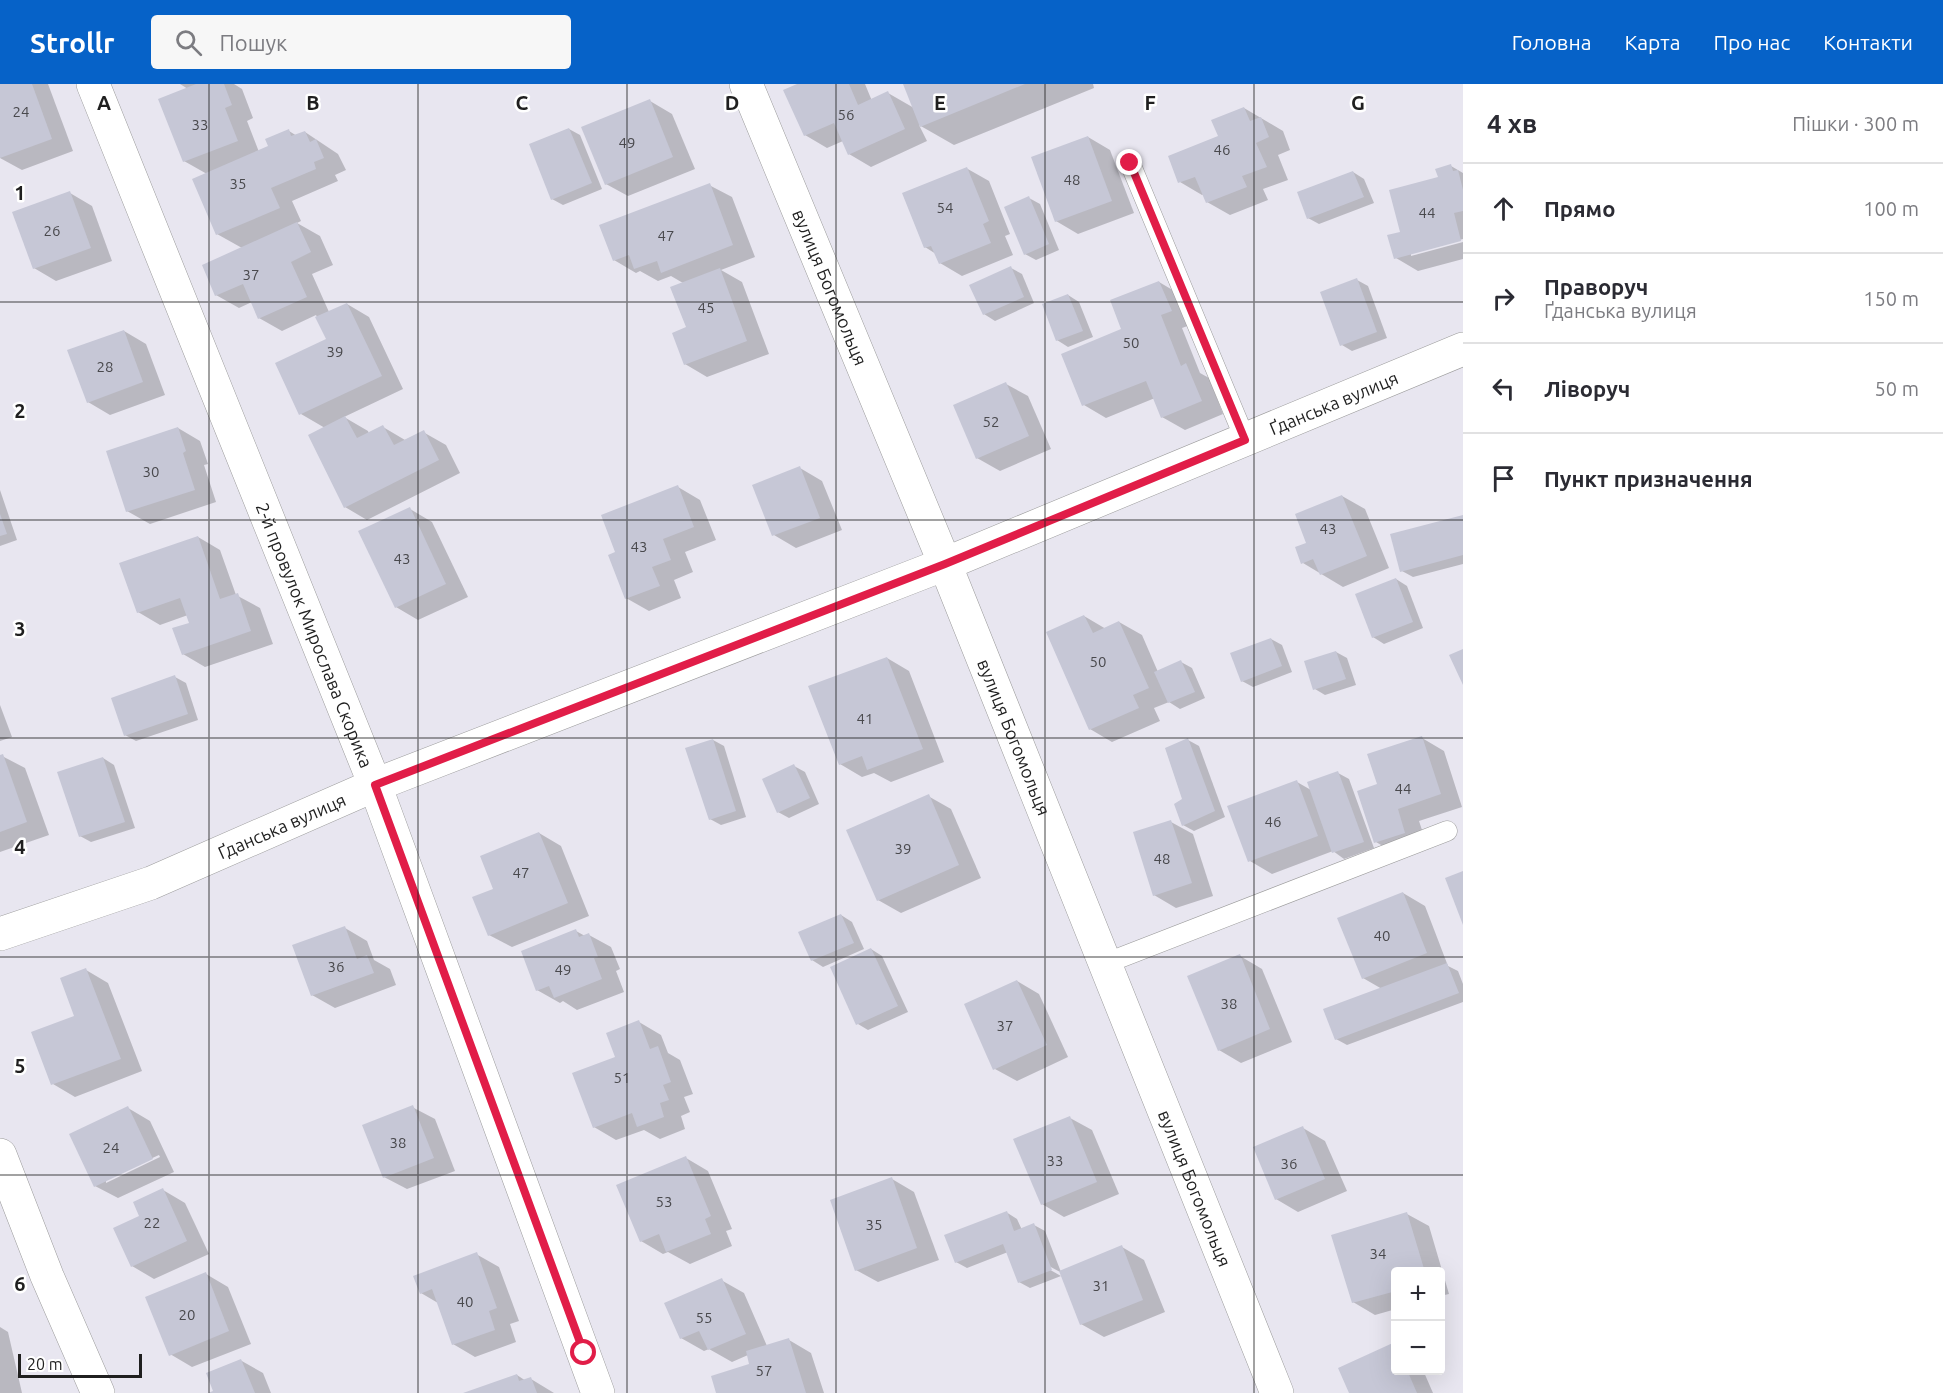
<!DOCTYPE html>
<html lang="uk">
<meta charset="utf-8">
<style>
:root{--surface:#fff;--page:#f7f7f7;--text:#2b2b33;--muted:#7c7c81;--line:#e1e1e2;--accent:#0662c8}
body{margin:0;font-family:Ubuntu,sans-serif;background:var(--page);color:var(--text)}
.controls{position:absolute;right:18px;bottom:18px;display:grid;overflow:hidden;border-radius:6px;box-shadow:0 6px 24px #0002}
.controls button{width:54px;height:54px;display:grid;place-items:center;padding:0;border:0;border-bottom:2px solid var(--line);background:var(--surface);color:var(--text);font:30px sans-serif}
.scale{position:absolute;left:18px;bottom:15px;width:124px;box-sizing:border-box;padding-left:6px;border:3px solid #1f1f1f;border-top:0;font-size:16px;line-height:21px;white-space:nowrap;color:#1f1f1f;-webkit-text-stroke:4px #fff;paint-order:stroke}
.stop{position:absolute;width:18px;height:18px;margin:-14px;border:4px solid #e11d48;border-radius:50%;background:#fff}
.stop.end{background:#e11d48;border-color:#fff;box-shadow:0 2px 6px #0008}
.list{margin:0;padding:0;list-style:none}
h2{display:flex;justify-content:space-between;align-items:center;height:78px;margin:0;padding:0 24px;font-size:26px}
h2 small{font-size:20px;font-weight:400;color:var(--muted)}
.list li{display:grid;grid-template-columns:39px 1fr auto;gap:18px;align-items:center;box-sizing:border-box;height:90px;padding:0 24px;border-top:2px solid var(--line)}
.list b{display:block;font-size:22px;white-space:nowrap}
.list p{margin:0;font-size:20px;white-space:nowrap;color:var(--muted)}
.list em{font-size:20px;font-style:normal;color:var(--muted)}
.icon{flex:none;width:33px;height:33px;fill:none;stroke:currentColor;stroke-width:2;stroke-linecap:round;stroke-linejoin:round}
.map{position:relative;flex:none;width:1463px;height:1309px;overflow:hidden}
header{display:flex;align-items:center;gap:36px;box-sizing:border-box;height:84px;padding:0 30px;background:var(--accent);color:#fff}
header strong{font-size:28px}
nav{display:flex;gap:33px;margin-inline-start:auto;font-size:21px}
.search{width:420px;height:54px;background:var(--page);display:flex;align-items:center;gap:15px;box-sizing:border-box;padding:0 21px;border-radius:6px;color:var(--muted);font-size:22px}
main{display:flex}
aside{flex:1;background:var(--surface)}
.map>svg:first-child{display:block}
</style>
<header>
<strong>Strollr</strong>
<div class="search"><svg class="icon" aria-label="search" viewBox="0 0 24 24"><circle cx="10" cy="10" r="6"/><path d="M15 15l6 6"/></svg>Пошук</div>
<nav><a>Головна</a><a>Карта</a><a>Про нас</a><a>Контакти</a></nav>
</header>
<main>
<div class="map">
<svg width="1463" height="1309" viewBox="0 0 1463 1309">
<rect width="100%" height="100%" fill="#e8e6f0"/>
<g fill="#0003" fill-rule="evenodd">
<path d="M0 0H48L73 67 22 86 0 74Z"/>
<path d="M180 0H234L242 5 253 34 247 37 259 68 270 63 289 47 297 52 305 48 338 70 346 86 335 91 338 97 292 117 301 137 297 139 320 152 333 181 312 190 329 228 347 220 369 233 403 305 344 333 368 347 369 350 383 343 405 356 423 348 446 361 460 389 367 436 345 423 325 344 301 330 328 256 316 231 282 247 259 234 252 218 239 224 216 211 242 164 217 150 207 90 184 77 188 5Z"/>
<path d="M801 0H865L872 17 888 9 914 24 904 0H1093L1094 4 954 61 919 41 927 57 871 83 849 70 843 57 827 64 805 51Z"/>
<path d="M650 17 672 30 695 85 628 112 606 100Z"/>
<path d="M1244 24 1283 47 1290 66 1278 71 1288 96 1263 105 1268 116 1230 131 1207 118 1204 110 1202 111 1180 98Z"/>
<path d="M569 45 580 51 602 105 563 121 552 115Z"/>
<path d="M1088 53 1110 66 1134 129 1078 150 1056 137Z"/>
<path d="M1451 82 1463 89V155L1411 169V172L1463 158V175L1418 187 1396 174 1402 149 1440 94Z"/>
<path d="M966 84 989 97 1010 150 1005 152 1013 171 962 192 940 179 936 170 925 163Z"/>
<path d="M1353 88 1364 95 1374 119 1319 140 1308 134Z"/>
<path d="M709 101 732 113 755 173 721 186 742 198 769 270 707 293 685 280 688 244 683 199 671 192 658 197 640 187 636 189 614 176Z"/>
<path d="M70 109 92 122 112 177 56 197 34 184Z"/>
<path d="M1029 114 1040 120 1059 166 1036 176 1025 170Z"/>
<path d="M1011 184 1022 190 1034 219 995 237 984 230Z"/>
<path d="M1357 196 1368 202 1387 254 1352 267 1342 261Z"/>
<path d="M1159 198 1181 211 1193 240 1182 244 1200 289 1209 294 1223 330 1185 346 1162 333 1155 314 1106 334 1084 321Z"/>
<path d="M1068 211 1079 218 1093 253 1068 263 1057 256Z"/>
<path d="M124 247 146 260 165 311 110 331 88 318Z"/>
<path d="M1006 300 1028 312 1051 365 1000 387 977 374Z"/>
<path d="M178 344 200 357 208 380 204 381 216 418 150 440 127 427Z"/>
<path d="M800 384 822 397 842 446 796 464 774 451 754 402Z"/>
<path d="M678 403 700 416 716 456 685 468 693 488 674 496 681 514 649 527 626 514 617 469Z"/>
<path d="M0 406 17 456 0 462Z"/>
<path d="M1342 412 1365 425 1389 484 1343 503 1303 479 1308 460Z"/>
<path d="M410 425 432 438 468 513 418 536 396 523Z"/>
<path d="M1463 433V480L1413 493 1402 487Z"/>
<path d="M198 453 220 466 236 511 260 524 273 560 205 583 183 570 191 540 188 531 160 541 138 528Z"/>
<path d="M1396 495 1407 502 1423 544 1384 560 1373 553Z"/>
<path d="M1084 532 1106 545 1119 538 1142 551 1158 588 1181 578 1192 584 1205 614 1180 625 1169 618 1154 624 1160 637 1112 658 1090 645Z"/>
<path d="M1271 555 1282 561 1292 588 1253 603 1242 597Z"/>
<path d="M1336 568 1347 574 1356 601 1325 611 1315 605Z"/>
<path d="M887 574 909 587 944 678 891 698 874 689 862 693 840 680Z"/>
<path d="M175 593 186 599 198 636 136 657 125 651Z"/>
<path d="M0 621 12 653 0 657Z"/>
<path d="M1422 654 1444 667 1462 723 1419 737 1427 761 1398 771 1376 758 1379 701Z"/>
<path d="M713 656 724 662 746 733 721 741 710 735Z"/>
<path d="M1188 656 1199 662 1225 733 1194 747 1183 741Z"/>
<path d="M0 672H2L25 684 49 751 0 768Z"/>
<path d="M103 674 114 681 135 744 91 758 80 752Z"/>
<path d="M794 682 805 688 819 720 789 734 778 728Z"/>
<path d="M1338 689 1349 695 1374 764 1344 775 1333 767 1272 790 1250 777 1297 698 1311 706Z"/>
<path d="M928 712 951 725 981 794 901 829 878 816Z"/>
<path d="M1171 738 1193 750 1213 812 1176 824 1154 811Z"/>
<path d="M539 749 561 762 589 832 512 863 489 851Z"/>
<path d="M1403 809 1425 822 1448 882 1458 887 1463 900V918L1347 961 1336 955 1382 905 1363 894Z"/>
<path d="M841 831 852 838 864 865 823 883 812 876Z"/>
<path d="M345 844 367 857 374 876 390 885 396 901 335 924 312 911Z"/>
<path d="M576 847 585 852 589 851 611 863 620 885 616 887 624 908 577 926 563 917 560 919 537 906Z"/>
<path d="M871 865 882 872 908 928 868 946 858 940Z"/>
<path d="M1240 872 1262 885 1292 958 1241 979 1219 966Z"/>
<path d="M86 886 108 899 142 987 75 1013 53 1000 76 933Z"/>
<path d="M1017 897 1039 910 1068 973 1017 997 995 985Z"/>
<path d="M639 938 661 951 668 969 680 976 693 1010 684 1013 690 1028 681 1032 685 1045 660 1055 644 1046 616 1056 594 1043 617 973Z"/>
<path d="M412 1023 435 1035 455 1087 407 1105 384 1093Z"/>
<path d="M128 1024 150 1037 174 1088 118 1114 95 1102ZM159 1071 160 1073 106 1099V1095Z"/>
<path d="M1070 1034 1092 1046 1119 1110 1064 1133 1042 1120Z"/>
<path d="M1303 1044 1325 1057 1347 1107 1298 1128 1276 1115Z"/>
<path d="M686 1074 708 1087 732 1145 726 1147 732 1162 690 1180 668 1168 663 1170 641 1157Z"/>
<path d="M892 1095 914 1108 939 1176 878 1198 856 1186Z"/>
<path d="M163 1106 185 1119 209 1170 154 1195 132 1182 141 1133Z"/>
<path d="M1006 1128 1017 1135 1022 1146 1034 1141 1045 1147 1061 1188 1122 1163 1144 1176 1165 1228 1104 1253 1081 1240 1062 1189 1047 1181 1045 1183 1061 1192 1030 1204 1019 1198 1008 1168 967 1184 956 1178Z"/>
<path d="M1407 1130 1429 1142 1449 1210 1440 1212V1188H1396V1225L1375 1231 1353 1218Z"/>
<path d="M476 1170 499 1183 519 1237 510 1240 516 1258 475 1273 453 1260 438 1219 421 1209Z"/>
<path d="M206 1190 228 1203 251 1260 192 1283 170 1270Z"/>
<path d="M721 1196 744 1209 767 1262 789 1256 811 1269 824 1309H717L751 1281 748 1271 732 1278 709 1265 704 1267 681 1254Z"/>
<path d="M0 1243 8 1248 22 1309H0Z"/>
<path d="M1395 1260 1396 1286H1423L1433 1309H1351Z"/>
<path d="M240 1276 263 1289 271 1309H211L215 1307Z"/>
<path d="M517 1291 526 1297 531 1295 554 1309H466Z"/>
</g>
<g fill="#c6c7d6">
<path d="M0 0H32L52 55 0 74Z"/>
<path d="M196 0H224L232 21 225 24 238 57 183 78 158 15Z"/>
<path d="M797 0H849L858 21 888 7 905 45 848 71 834 39 804 52 783 6Z"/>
<path d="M903 0H1025L920 43Z"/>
<path d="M650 15 673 73 605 101 581 43Z"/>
<path d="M1244 23 1250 37 1261 33 1269 53 1256 59 1267 83 1242 92 1247 103 1206 119 1195 93 1178 99 1168 72 1218 52 1211 36Z"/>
<path d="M569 44 592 99 551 116 529 60Z"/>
<path d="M289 45 291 52 305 47 310 58 316 55 324 74 314 78 316 85 271 104 280 124 216 151 192 95 268 62 265 55Z"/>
<path d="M1088 52 1112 117 1055 138 1031 73Z"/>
<path d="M1451 80 1453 87 1458 86 1463 106V127L1454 129 1461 157 1394 175 1387 151 1400 148 1389 106 1438 93 1435 85Z"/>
<path d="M967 83 989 137 983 140 991 159 939 180 931 162 924 164 902 109Z"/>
<path d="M1353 87 1364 113 1307 135 1297 108Z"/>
<path d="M710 99 733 161 661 189 657 177 634 185 629 171 613 177 599 141Z"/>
<path d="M70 107 91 164 33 185 12 128Z"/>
<path d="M1029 112 1049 160 1024 171 1004 123Z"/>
<path d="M297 138 311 168 291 178 307 213 258 235 243 200 215 212 202 181Z"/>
<path d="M1011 182 1024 213 983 231 969 201Z"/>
<path d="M720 184 747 257 684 281 672 249 686 243 670 203Z"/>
<path d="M1357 194 1377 248 1340 262 1320 208Z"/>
<path d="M1159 197 1172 227 1161 231 1181 282 1186 279 1202 317 1161 334 1146 297 1082 322 1061 270 1121 245 1110 216Z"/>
<path d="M1068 210 1083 247 1056 257 1042 220Z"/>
<path d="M347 219 382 292 299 331 275 279 326 255 315 233Z"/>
<path d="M124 246 143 298 87 319 67 266Z"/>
<path d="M1006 298 1029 352 976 375 953 321Z"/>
<path d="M345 332 357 354 383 341 394 361 424 346 439 376 344 424 308 351Z"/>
<path d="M178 343 186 367 183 369 195 406 126 428 106 367Z"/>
<path d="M800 382 820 434 772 452 752 401Z"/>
<path d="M678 401 694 443 663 455 671 476 652 483 660 502 625 515 608 471 615 468 601 431Z"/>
<path d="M1342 411 1367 472 1320 491 1313 475 1301 480 1295 463 1306 459 1295 430Z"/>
<path d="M410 423 446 500 395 524 358 447Z"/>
<path d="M0 430 7 450 0 452Z"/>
<path d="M1463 431V471L1400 488 1390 450Z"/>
<path d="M198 452 220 515 238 509 251 547 182 571 172 544 189 539 180 514 137 529 119 479Z"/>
<path d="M1396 494 1413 538 1372 554 1355 510Z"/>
<path d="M1084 531 1093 549 1119 537 1149 604 1133 611 1139 624 1089 646 1046 548Z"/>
<path d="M1271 554 1282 582 1241 598 1230 569Z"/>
<path d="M1463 565V601L1449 571Z"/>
<path d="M1336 567 1346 595 1313 606 1304 577Z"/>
<path d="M887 573 923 665 867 686 862 672 839 681 808 602Z"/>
<path d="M1181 576 1195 608 1168 619 1154 588Z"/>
<path d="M175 591 188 630 124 652 111 614Z"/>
<path d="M1422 652 1441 710 1398 725 1405 749 1374 759 1357 707 1377 700 1367 670Z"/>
<path d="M1188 654 1215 727 1182 742 1174 720 1182 715 1165 664Z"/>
<path d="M713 655 736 727 709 736 685 664Z"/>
<path d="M3 670 27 738 0 748V671Z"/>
<path d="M103 673 125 738 79 753 57 688Z"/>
<path d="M794 680 810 714 777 729 762 695Z"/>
<path d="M1338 687 1364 758 1332 769 1307 698Z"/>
<path d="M1297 696 1318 752 1248 778 1227 722Z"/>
<path d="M929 710 959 781 877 817 846 746Z"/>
<path d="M1171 736 1192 799 1153 812 1133 748Z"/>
<path d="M539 748 568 819 488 852 472 813 493 805 480 772Z"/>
<path d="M1463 787V841L1445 794Z"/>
<path d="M1403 808 1427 869 1362 895 1337 834Z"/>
<path d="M841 830 854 859 811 877 798 848Z"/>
<path d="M345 842 357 875 367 871 374 889 311 912 292 861Z"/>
<path d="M576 845 579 853 589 849 598 873 594 874 602 895 554 914 549 902 536 907 521 867Z"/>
<path d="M871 864 898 922 856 941 830 883Z"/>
<path d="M1240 870 1270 945 1218 967 1187 892Z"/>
<path d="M1447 879 1459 909 1335 956 1323 925Z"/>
<path d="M86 884 121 975 51 1001 31 948 74 932 60 894Z"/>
<path d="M1017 896 1047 961 993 986 964 920Z"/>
<path d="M639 936 650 965 658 962 671 998 663 1001 669 1016 660 1019 664 1033 637 1043 632 1029 593 1044 572 989 615 973 606 949Z"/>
<path d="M413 1021 434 1074 383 1094 362 1041Z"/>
<path d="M128 1022 153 1075 94 1103 69 1050Z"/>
<path d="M1070 1032 1097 1098 1041 1121 1013 1055Z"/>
<path d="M1303 1042 1325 1095 1275 1116 1253 1063Z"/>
<path d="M686 1072 711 1132 705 1135 711 1150 666 1168 659 1150 640 1158 616 1101Z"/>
<path d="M892 1093 917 1164 855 1187 830 1116Z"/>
<path d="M163 1104 187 1157 131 1183 113 1144 139 1132 133 1118Z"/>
<path d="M1007 1127 1014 1147 1034 1139 1052 1186 1018 1199 1003 1160 955 1179 944 1151Z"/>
<path d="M1407 1128 1425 1188H1396V1207L1352 1219 1331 1151Z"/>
<path d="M1122 1161 1143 1216 1080 1241 1059 1187Z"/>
<path d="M477 1168 497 1224 489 1227 495 1246 452 1261 432 1205 420 1210 413 1192Z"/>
<path d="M206 1188 229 1247 169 1272 145 1213Z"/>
<path d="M722 1194 746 1250 708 1266 699 1247 680 1255 664 1219Z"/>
<path d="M789 1254 806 1309H716L711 1292 749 1280 746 1267Z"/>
<path d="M1395 1258 1396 1286H1407L1417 1309H1349L1338 1284Z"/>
<path d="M241 1275 255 1309H208L213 1307 206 1289Z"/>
<path d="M517 1290 519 1297 531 1293 537 1309H463Z"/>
</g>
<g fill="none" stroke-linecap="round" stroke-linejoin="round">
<defs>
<g id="service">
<path d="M1130 79 1245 355"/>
<path d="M1104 880 1447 747"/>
</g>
<g id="minor">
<path id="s1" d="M93 0 375 701 598 1309"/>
<path id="s2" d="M746 0 945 480 1277 1309"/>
<path id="s3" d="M0 850 151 799 375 701 945 480 1463 265"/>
<path d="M0 1071 47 1192 98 1309"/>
</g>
</defs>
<use href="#service" stroke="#9c9c9c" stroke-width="21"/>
<use href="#minor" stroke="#9c9c9c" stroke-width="34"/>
<use href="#service" stroke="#fff" stroke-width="20"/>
<use href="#minor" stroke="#fff" stroke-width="33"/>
</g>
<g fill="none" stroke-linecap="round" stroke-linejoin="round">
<path stroke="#e11d48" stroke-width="8" d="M584 1269 375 701 945 480 1245 356 1130 79"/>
</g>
<path fill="none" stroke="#1f1f1f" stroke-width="1.5" stroke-opacity="0.55" d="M209 0V1309M418 0V1309M627 0V1309M836 0V1309M1045 0V1309M1254 0V1309M0 218H1463M0 436H1463M0 654H1463M0 873H1463M0 1091H1463"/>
<g text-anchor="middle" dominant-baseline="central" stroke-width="5" stroke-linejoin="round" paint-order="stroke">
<g font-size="15" fill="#49494d">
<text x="21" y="27">24</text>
<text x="846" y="30">56</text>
<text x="200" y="40">33</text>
<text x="627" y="58">49</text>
<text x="1222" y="65">46</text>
<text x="1072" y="95">48</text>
<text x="238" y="99">35</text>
<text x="945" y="123">54</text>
<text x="1427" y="128">44</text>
<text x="52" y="146">26</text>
<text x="666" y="151">47</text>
<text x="251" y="190">37</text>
<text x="706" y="223">45</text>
<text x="1131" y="258">50</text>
<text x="335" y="267">39</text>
<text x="105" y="282">28</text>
<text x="991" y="337">52</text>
<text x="151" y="387">30</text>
<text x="1328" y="444">43</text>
<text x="639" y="462">43</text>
<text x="402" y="474">43</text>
<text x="1098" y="577">50</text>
<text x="865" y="634">41</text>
<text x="1403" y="704">44</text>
<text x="1273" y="737">46</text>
<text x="903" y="764">39</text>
<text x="1162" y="774">48</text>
<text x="521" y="788">47</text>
<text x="1382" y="851">40</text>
<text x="336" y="882">36</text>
<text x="563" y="885">49</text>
<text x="1229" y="919">38</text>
<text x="1005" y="941">37</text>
<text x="622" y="993">51</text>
<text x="398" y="1058">38</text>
<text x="111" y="1063">24</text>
<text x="1055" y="1076">33</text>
<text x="1289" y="1079">36</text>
<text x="664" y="1117">53</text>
<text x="152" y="1138">22</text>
<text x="874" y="1140">35</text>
<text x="1378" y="1169">34</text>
<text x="1101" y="1201">31</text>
<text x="465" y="1217">40</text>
<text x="187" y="1230">20</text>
<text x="704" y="1233">55</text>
<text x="764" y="1286">57</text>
</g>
<g font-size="18" fill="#1f1f1f" stroke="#fff">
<text stroke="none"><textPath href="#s2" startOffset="220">вулиця Богомольця</textPath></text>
<text stroke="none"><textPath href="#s3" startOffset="1436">Ґданська вулиця</textPath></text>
<text stroke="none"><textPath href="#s1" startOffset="594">2-й провулок Мирослава Скорика</textPath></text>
<text stroke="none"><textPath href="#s2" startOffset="706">вулиця Богомольця</textPath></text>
<text stroke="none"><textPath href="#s3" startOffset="302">Ґданська вулиця</textPath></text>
<text stroke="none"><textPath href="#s2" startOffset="1192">вулиця Богомольця</textPath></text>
</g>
</g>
<g font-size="20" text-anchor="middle" font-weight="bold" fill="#1f1f1f" stroke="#fff" stroke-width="5" stroke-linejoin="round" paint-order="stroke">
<text x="104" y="26">A</text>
<text x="313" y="26">B</text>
<text x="522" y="26">C</text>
<text x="732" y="26">D</text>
<text x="940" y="26">E</text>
<text x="1150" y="26">F</text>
<text x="1358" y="26">G</text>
<text x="20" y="116">1</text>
<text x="20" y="334">2</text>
<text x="20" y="552">3</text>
<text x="20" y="770">4</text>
<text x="20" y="989">5</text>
<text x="20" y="1207">6</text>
</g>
</svg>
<div class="controls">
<button>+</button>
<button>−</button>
</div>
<div class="scale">20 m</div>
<div class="stop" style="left:584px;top:1269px"></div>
<div class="stop end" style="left:1130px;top:79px"></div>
</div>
<aside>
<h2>4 хв<small>Пішки · 300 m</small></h2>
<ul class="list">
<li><svg class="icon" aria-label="ahead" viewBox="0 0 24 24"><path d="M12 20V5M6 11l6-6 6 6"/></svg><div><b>Прямо</b></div><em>100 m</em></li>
<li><svg class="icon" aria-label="right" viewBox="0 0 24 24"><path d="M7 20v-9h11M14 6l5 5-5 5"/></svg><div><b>Праворуч</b><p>Ґданська вулиця</p></div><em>150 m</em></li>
<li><svg class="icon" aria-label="left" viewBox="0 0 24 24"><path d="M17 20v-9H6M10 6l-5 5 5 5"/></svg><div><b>Ліворуч</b></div><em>50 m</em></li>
<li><svg class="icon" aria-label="arrive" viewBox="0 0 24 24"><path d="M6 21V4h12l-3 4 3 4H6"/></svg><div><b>Пункт призначення</b></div></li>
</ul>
</aside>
</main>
